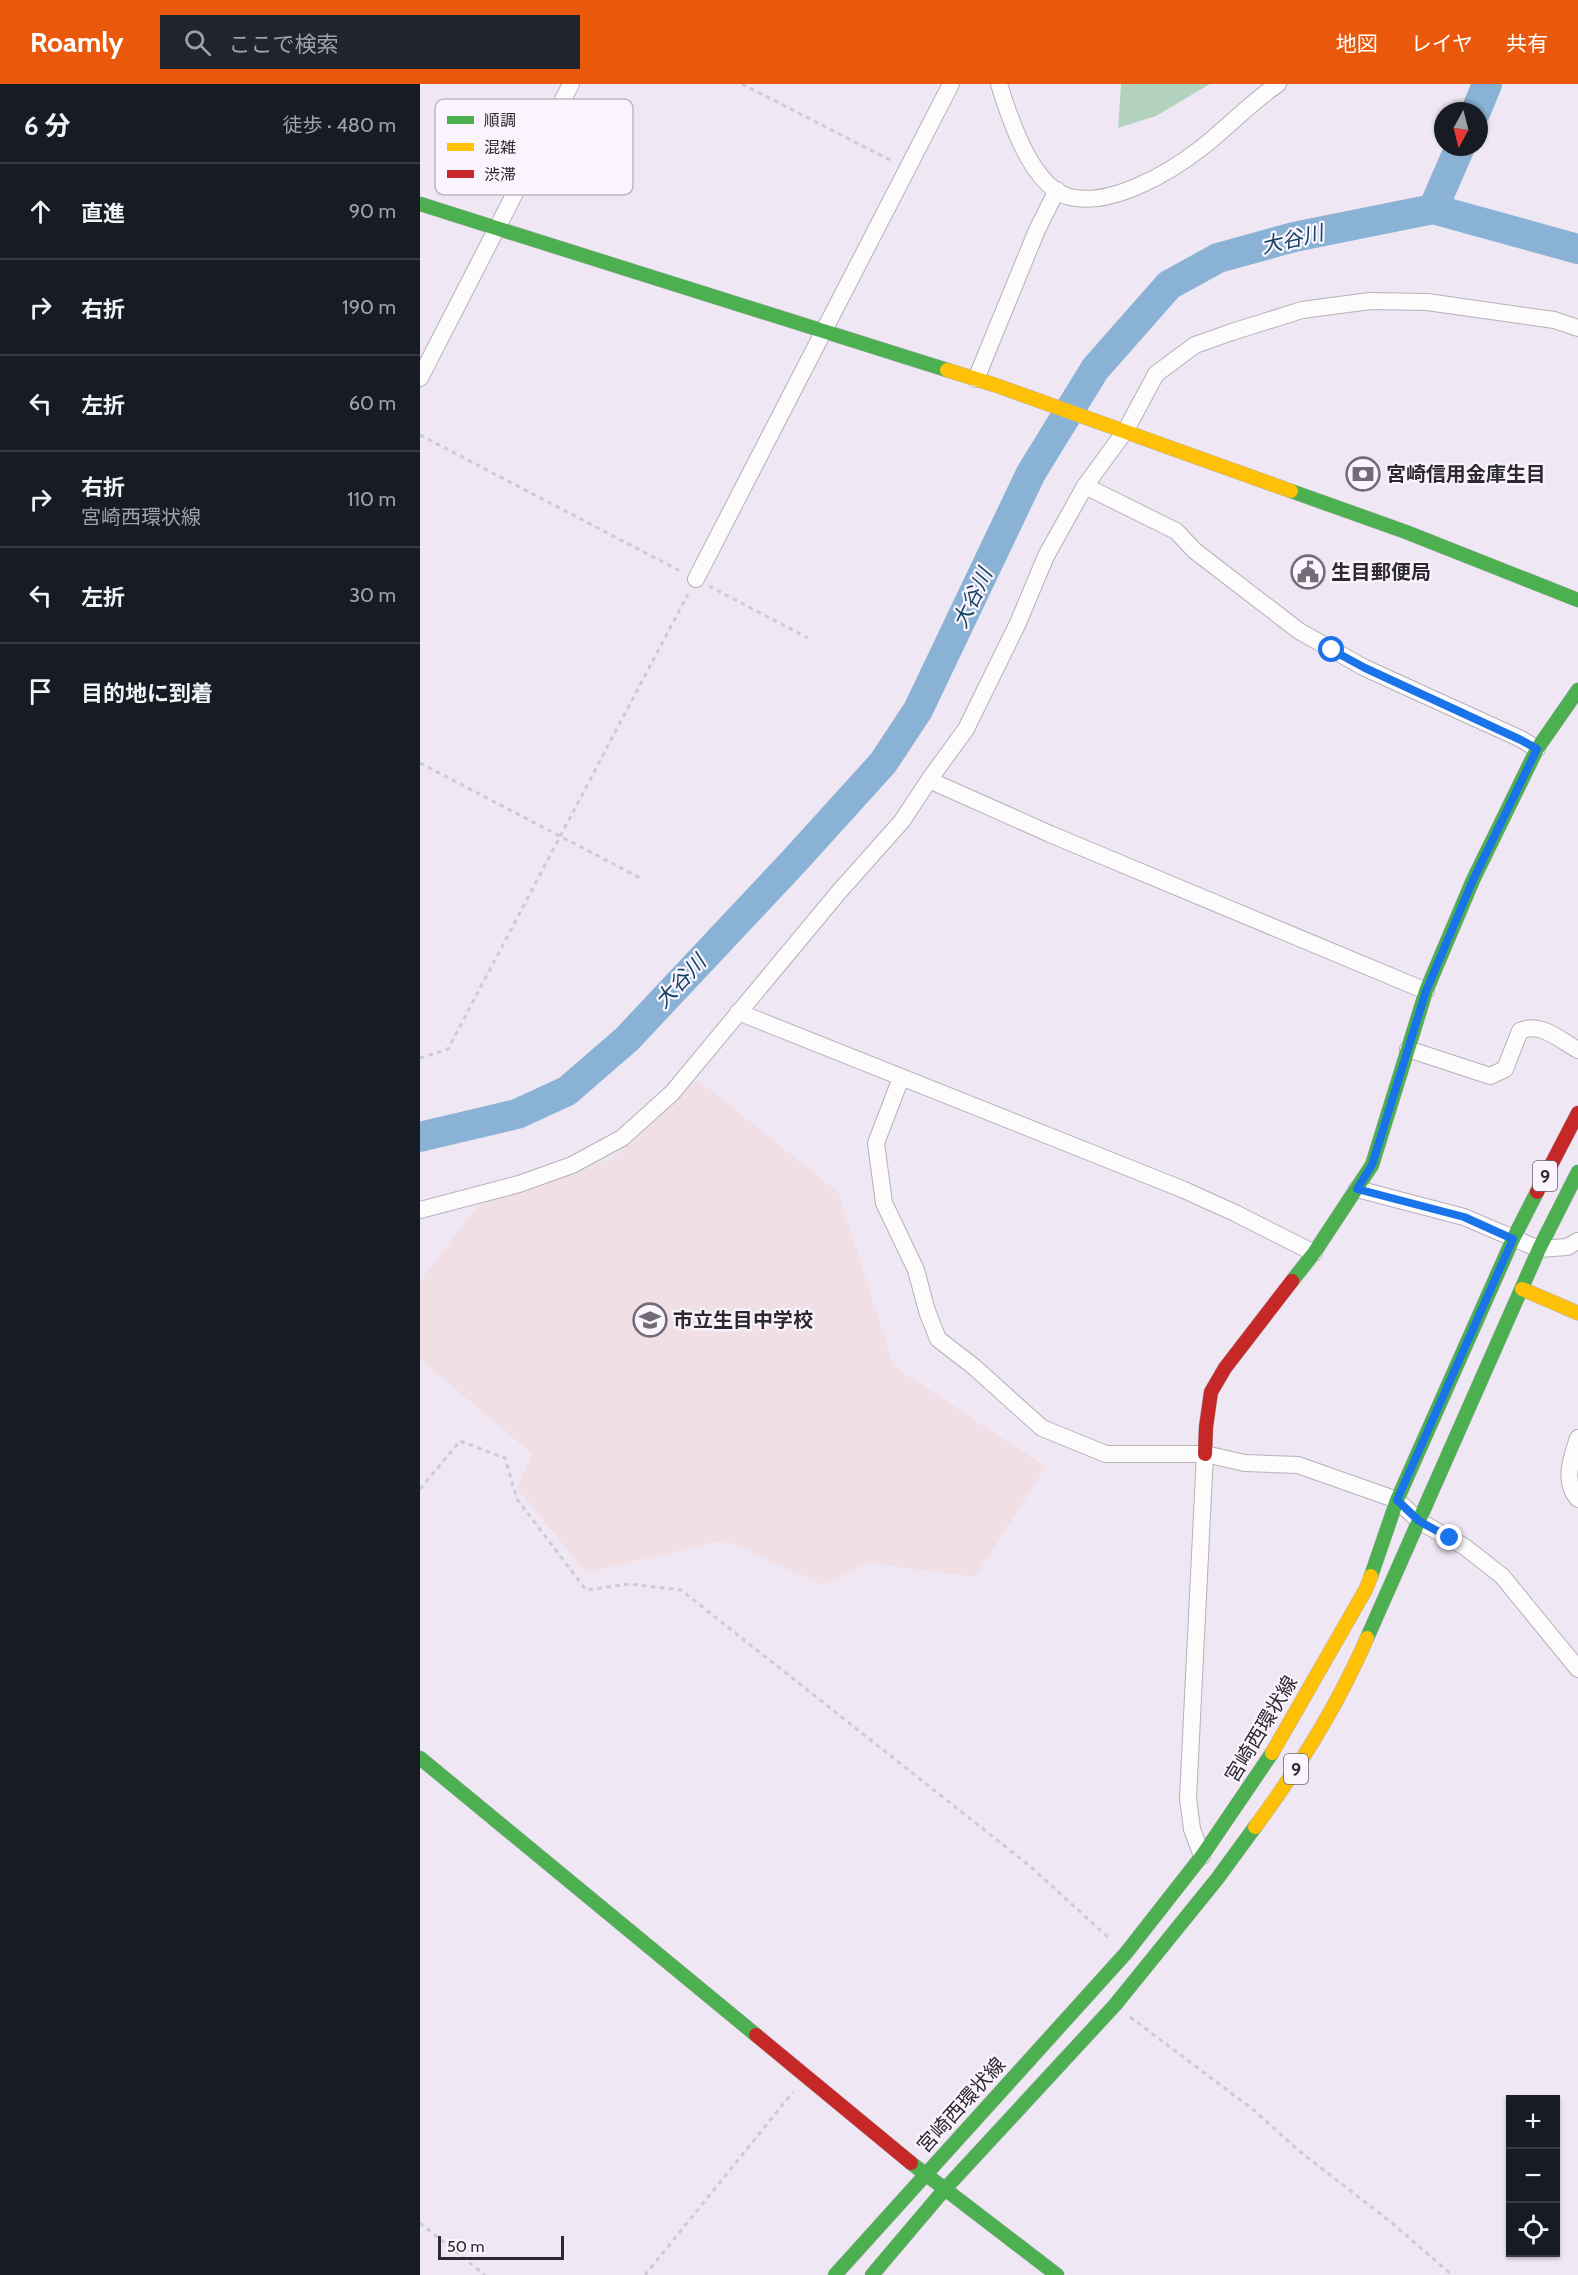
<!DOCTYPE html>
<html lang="ja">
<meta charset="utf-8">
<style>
:root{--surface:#171b24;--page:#20242c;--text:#f1f3f6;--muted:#9ea1a6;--line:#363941;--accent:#ea580c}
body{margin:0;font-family:Cabin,"Noto Sans JP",sans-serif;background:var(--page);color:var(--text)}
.controls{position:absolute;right:18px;bottom:18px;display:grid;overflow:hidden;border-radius:0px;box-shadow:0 2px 4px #0004}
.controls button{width:54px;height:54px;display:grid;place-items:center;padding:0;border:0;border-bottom:2px solid var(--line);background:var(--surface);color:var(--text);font:30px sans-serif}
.compass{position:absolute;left:1014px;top:18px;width:54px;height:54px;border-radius:50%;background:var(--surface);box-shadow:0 2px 4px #0004;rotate:187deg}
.scale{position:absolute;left:18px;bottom:15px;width:126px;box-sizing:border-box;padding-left:6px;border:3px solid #2d2930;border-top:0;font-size:16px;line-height:21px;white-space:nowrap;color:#2d2930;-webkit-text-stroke:4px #f9f4fd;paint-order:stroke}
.stop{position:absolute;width:18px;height:18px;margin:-14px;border:4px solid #1a73e8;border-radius:50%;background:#fff}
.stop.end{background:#1a73e8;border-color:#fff;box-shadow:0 2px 6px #0008}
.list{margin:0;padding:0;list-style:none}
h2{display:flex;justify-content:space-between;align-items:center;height:78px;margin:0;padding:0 24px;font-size:26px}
h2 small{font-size:20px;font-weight:400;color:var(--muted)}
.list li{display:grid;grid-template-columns:39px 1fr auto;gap:18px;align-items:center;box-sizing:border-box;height:96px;padding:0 24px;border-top:2px solid var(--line)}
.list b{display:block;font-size:22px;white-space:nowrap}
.list p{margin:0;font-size:20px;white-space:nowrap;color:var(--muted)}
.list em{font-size:20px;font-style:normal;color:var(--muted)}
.icon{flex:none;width:33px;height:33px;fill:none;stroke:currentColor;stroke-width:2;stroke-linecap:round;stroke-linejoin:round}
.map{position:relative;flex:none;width:1158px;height:2191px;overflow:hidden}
header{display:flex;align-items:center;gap:36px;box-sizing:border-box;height:84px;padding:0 30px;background:var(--accent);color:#fff}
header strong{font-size:28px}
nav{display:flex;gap:33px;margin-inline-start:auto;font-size:21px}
.search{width:420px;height:54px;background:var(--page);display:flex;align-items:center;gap:15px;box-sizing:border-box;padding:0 21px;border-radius:0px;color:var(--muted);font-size:22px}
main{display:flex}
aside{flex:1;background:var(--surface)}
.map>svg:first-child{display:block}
</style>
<header>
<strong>Roamly</strong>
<div class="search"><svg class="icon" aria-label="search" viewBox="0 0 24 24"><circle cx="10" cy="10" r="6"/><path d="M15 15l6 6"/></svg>ここで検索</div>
<nav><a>地図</a><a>レイヤ</a><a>共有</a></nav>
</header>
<main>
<aside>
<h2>6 分<small>徒歩 · 480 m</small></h2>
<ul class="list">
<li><svg class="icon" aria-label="ahead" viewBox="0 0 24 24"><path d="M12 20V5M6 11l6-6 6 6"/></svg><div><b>直進</b></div><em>90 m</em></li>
<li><svg class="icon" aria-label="right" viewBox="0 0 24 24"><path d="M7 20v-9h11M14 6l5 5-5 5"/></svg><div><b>右折</b></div><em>190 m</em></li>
<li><svg class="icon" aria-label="left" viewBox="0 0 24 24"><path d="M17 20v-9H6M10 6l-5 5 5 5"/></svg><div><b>左折</b></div><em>60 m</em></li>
<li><svg class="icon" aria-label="right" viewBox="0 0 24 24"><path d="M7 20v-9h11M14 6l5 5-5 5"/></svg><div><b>右折</b><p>宮崎西環状線</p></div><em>110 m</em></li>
<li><svg class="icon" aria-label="left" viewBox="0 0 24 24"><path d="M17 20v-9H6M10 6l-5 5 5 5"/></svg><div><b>左折</b></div><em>30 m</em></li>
<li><svg class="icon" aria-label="arrive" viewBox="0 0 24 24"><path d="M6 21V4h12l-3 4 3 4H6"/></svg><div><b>目的地に到着</b></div></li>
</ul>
</aside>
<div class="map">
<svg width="1158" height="2191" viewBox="0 0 1158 2191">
<rect width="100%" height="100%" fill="#efe8f4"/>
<path fill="#f1dfe6" d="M278 996 418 1108 474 1282 626 1383 555 1493 448 1479 404 1501 303 1456 166 1489 97 1404 112 1370 0 1275V1197L59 1120 192 1074Z"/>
<path fill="#b4d3be" d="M701 0H790L736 32 698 44Z"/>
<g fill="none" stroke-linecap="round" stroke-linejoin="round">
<g stroke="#89b2d5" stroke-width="30">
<path d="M1056 27 1067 0"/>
<path d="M1013 125 1040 63"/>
<path d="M0 1053 97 1030 147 1007 207 955 376 775 463 679 498 626 611 389 675 285 749 201 798 174 874 153 1013 125 1158 165"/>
</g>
<defs>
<g id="street">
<path d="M579 0C589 33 612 104 650 113 691 123 749 89 780 65 807 44 830 19 858 0"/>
<path d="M0 294 151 0"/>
<path d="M556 295 617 146 637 106"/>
<path d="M665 402 756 447 775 467 879 547 945 584 1101 655 1117 665"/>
<path d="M276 495 531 0"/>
<path d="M509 696 630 750 1006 907"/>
<path d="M318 928 762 1105 815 1129 894 1169"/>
<path d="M988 965 1070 992 1085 985 1100 947C1120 937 1140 956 1158 966"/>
<path d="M481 994 456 1059 464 1119 496 1186 507 1227 518 1255 553 1282 622 1344 686 1370H785L825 1379 878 1381 977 1416 999 1437 1045 1463 1082 1492 1158 1585"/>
<path d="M937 1105 1044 1133 1119 1165 1147 1163 1158 1157"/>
<path d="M0 1126 99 1100 152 1081 202 1054 252 1009 418 809 482 737 509 696 546 645 598 539 626 472 665 402 706 346 736 290 775 261 812 248 882 226 950 217 1007 218 1134 236 1158 244"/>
<path d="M1158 1354C1152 1373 1142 1398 1158 1415"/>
<path d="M782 1772 772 1745 768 1714 785 1370"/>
</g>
<g id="fast">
<path d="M0 120 527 286"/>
<path d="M871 407 986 448 1158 516"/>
<path d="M872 1197 894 1169 952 1081 1006 907 1053 796 1117 665 1158 606"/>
<path d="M951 1492 977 1416 1093 1155 1117 1108"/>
<path d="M947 1554 1119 1165 1158 1088"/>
<path d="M0 1674 336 1951"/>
<path d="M491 2079 637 2191"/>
<path d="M415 2191 706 1869 782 1772 852 1669"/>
<path d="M452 2191 524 2106 695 1921 797 1795 835 1743"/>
</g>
<g id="slow">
<path d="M527 286 575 301 871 407"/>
<path d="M1102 1205 1158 1229"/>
<path d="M852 1669 946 1505 951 1492"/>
<path d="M835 1743C878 1685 918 1621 947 1554"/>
</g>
<g id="jam">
<path d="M1117 1108 1158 1029"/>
<path d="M785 1370 786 1343 791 1308 805 1284 872 1197"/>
<path d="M336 1951 491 2079"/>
</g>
</defs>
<use href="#street" stroke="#b6b0b9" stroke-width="18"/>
<use href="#fast" stroke="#b6b0b9" stroke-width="15"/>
<use href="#slow" stroke="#b6b0b9" stroke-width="15"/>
<use href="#jam" stroke="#b6b0b9" stroke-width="15"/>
<g stroke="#cecccf" stroke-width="3" stroke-dasharray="4.5 4.5" stroke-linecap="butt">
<path d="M322 0 472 77"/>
<path d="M0 351 262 488"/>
<path d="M289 502 388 554"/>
<path d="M0 679 222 795"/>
<path d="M0 974 28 965 268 510"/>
<path d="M0 1405 40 1357 85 1374 97 1415 166 1506 209 1500 261 1506 610 1782 691 1856"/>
<path d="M710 1933 835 2027 878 2066 972 2139 1032 2191"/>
<path d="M0 2139 65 2191"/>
<path d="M225 2191 373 2008"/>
</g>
<use href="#street" stroke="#fdfcfd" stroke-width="16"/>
<use href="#fast" stroke="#4caf50" stroke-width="14"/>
<use href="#slow" stroke="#ffc107" stroke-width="14"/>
<use href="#jam" stroke="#c62828" stroke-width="14"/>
</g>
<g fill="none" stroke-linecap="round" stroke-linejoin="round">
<path stroke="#1a73e8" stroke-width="8" d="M912 566 945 584 1101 656 1117 665 1053 796 1006 907 952 1081 937 1105 1044 1133 1093 1155 977 1416 999 1437 1030 1454"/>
</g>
<defs>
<symbol id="bank-ring" viewBox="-11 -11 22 22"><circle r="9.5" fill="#f9f4fd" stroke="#716c75" stroke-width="1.5"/><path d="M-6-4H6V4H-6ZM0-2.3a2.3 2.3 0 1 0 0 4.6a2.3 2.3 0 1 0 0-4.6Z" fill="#716c75"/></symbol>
<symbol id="civic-ring" viewBox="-11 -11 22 22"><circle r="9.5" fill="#f9f4fd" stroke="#716c75" stroke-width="1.5"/><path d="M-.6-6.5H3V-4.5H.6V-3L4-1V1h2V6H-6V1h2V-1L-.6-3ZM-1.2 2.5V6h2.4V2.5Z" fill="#716c75"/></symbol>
<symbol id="school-ring" viewBox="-11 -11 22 22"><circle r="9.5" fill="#f9f4fd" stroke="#716c75" stroke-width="1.5"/><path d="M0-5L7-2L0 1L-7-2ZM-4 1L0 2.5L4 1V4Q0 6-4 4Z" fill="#716c75"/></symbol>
</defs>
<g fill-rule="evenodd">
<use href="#bank-ring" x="924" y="371" width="38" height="38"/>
<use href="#civic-ring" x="869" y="469" width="38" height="38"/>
<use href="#school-ring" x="211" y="1217" width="38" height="38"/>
</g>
<g text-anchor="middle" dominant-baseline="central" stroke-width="4.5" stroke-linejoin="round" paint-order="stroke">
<g fill="#f9f4fd" stroke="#6a666e" stroke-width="1.5">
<rect x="1113" y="1077" width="24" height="30" rx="4.5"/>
<rect x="864" y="1670" width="24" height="30" rx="4.5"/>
</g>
<g font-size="18" font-weight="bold" fill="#2d2930">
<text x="1125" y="1092">9</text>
<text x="876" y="1685">9</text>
</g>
<g font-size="20" font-weight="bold" fill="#2d2930" stroke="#f9f4fd" text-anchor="start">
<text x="966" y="390">宮崎信用金庫生目</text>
<text x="911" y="488">生目郵便局</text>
<text x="253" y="1236">市立生目中学校</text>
</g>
<g font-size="20" fill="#2d2930" stroke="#f9f4fd">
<text transform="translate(841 1645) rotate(-59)">宮崎西環状線</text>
<text transform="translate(541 2021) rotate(-48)">宮崎西環状線</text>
</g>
<g font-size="21" font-style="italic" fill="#144464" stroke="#f9f4fd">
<text transform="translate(872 155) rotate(-13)">大谷川</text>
<text transform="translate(552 514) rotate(-64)">大谷川</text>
<text transform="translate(260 897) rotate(-47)">大谷川</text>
</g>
</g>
<rect x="15" y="15" width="198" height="96" rx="9" fill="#f9f4fd" stroke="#bcb7c0" stroke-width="1.5"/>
<rect x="27" y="32" width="27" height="8" fill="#4caf50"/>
<rect x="27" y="59" width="27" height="8" fill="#ffc107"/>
<rect x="27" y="86" width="27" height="8" fill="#c62828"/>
<g font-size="16" fill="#2d2930">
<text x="64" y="42">順調</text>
<text x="64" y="69">混雑</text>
<text x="64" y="96">渋滞</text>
</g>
</svg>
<div class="controls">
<button>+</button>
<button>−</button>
<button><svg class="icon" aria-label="locate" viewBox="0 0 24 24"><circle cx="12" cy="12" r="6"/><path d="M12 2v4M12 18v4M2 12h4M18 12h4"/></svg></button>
</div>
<svg class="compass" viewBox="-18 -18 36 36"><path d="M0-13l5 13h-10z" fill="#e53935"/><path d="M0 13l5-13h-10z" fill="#9ea1a6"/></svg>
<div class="scale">50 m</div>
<div class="stop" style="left:912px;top:566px"></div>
<div class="stop end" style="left:1030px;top:1454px"></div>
</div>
</main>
